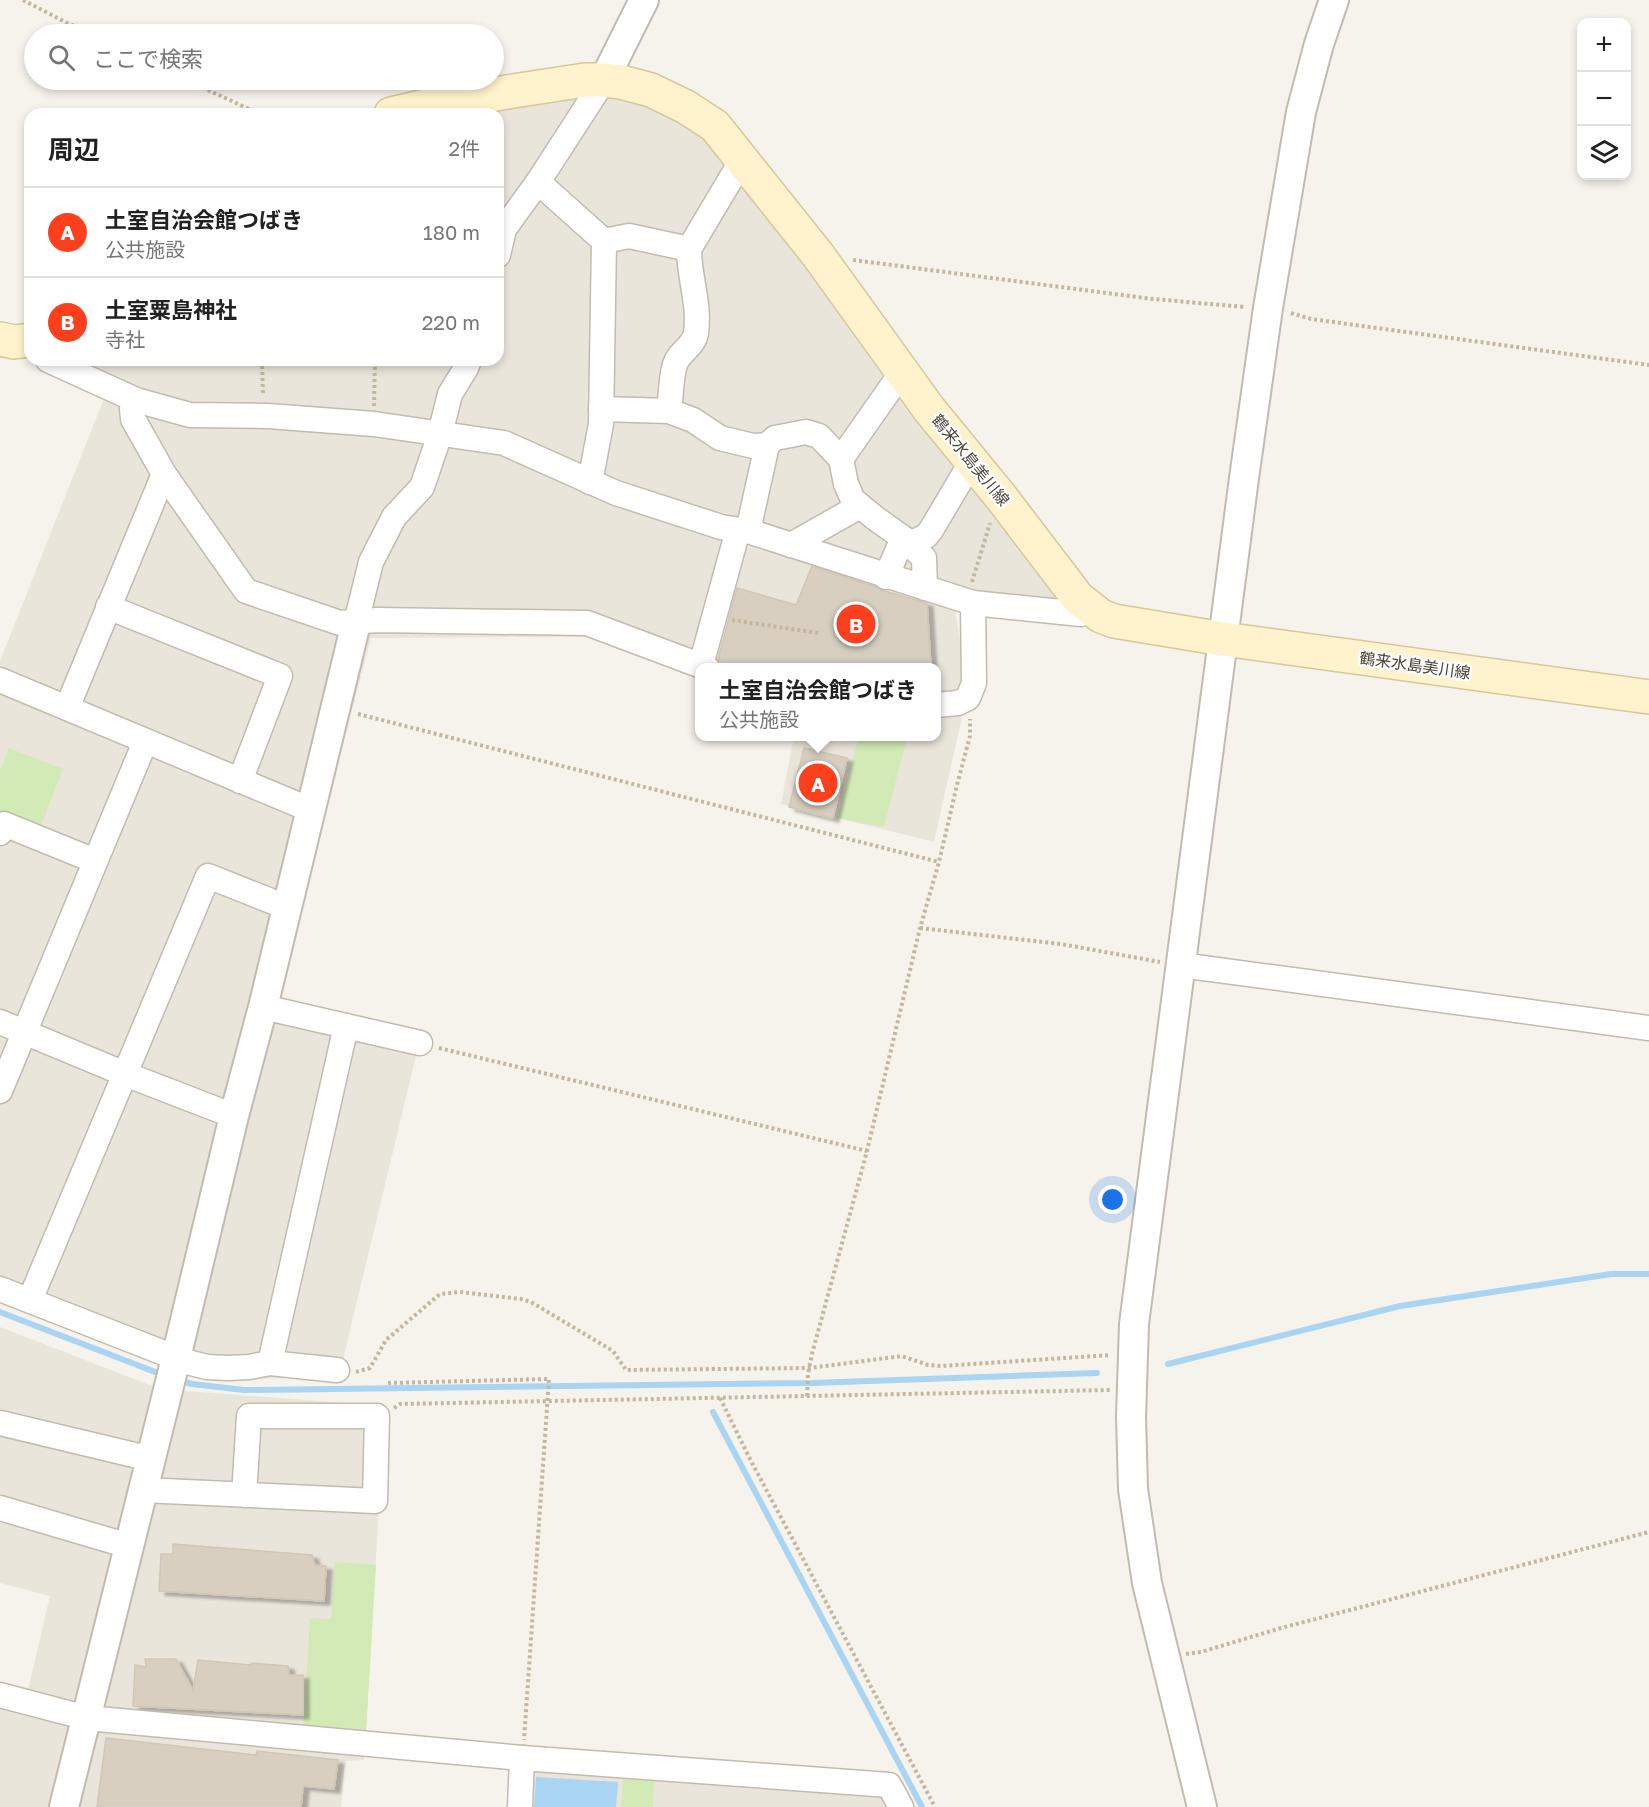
<!DOCTYPE html>
<html lang="ja">
<meta charset="utf-8">
<style>
:root{--surface:#fff;--page:#f2f2f2;--text:#222;--muted:#767676;--line:#e0e0e0;--accent:#fc3f1d}
body{margin:0;font-family:"Golos Text","Noto Sans JP",sans-serif;background:var(--page);color:var(--text)}
.controls{position:absolute;right:18px;top:18px;display:grid;overflow:hidden;border-radius:12px;box-shadow:0 3px 9px #0003}
.controls button{width:54px;height:54px;display:grid;place-items:center;padding:0;border:0;border-bottom:2px solid var(--line);background:var(--surface);color:var(--text);font:30px sans-serif}
.you{position:absolute;left:1113px;top:1200px;width:21px;height:21px;margin:-15px;border:4px solid #fff;border-radius:50%;background:#1a73e8;box-shadow:0 0 0 9px #1a73e833}
.badge{display:grid;place-items:center;width:39px;height:39px;border-radius:50%;background:var(--accent);color:#fff;font-size:20px;font-weight:700}
.pin{position:absolute;translate:-50% -50%;border:3px solid #fff;box-shadow:0 2px 6px #0006}
.popup{position:absolute;left:695px;top:663px;width:246px;height:78px;box-sizing:border-box;display:grid;place-content:center;border-radius:12px;background:var(--surface);filter:drop-shadow(0 2px 4px #0005);font-size:20px;white-space:nowrap;color:var(--muted)}
.popup b{font-size:22px;color:var(--text)}
.popup::after{content:'';position:absolute;left:50%;top:100%;margin-left:-12px;border:12px solid transparent;border-top-color:var(--surface)}
.list{margin:0;padding:0;list-style:none}
h2{display:flex;justify-content:space-between;align-items:center;height:78px;margin:0;padding:0 24px;font-size:26px}
h2 small{font-size:20px;font-weight:400;color:var(--muted)}
.list li{display:grid;grid-template-columns:39px 1fr auto;gap:18px;align-items:center;box-sizing:border-box;height:90px;padding:0 24px;border-top:2px solid var(--line)}
.list b{display:block;font-size:22px;white-space:nowrap}
.list p{margin:0;font-size:20px;white-space:nowrap;color:var(--muted)}
.list em{font-size:20px;font-style:normal;color:var(--muted)}
.icon{flex:none;width:33px;height:33px;fill:none;stroke:currentColor;stroke-width:2;stroke-linecap:round;stroke-linejoin:round}
.map{position:relative;flex:none;width:1649px;height:1807px;overflow:hidden}
.search{position:absolute;background:var(--surface);box-shadow:0 3px 9px #0003;left:24px;top:24px;width:480px;height:66px;display:flex;align-items:center;gap:15px;box-sizing:border-box;padding:0 21px;border-radius:33px;color:var(--muted);font-size:22px}
.panel{position:absolute;background:var(--surface);box-shadow:0 3px 9px #0003;left:24px;top:108px;width:480px;height:258px;border-radius:18px}
.map>svg:first-child{display:block}
</style>
<div class="map">
<svg width="1649" height="1807" viewBox="0 0 1649 1807">
<defs>
<filter id="shadow"><feDropShadow dx="6" dy="4" stdDeviation="1.5" flood-color="#0004"/></filter>
</defs>
<rect width="100%" height="100%" fill="#f6f3ec"/>
<g fill="#eae5da">
<path d="M582 93 644 102 714 142 1065 602 952 590 966 679 962 701 961 721 934 842 781 804 794 737 936 736V668H700L699 673 589 637 371 638 276 1000 420 1039 339 1376 238 1380 186 1373 0 1301V661L105 396 59 360H498V114H439Z"/>
<path d="M0 1327 160 1389 385 1406 364 1760 345 1761 341 1807H0V1685L28 1690 50 1596 0 1583Z"/>
<path d="M524 1758 902 1779 916 1807H520Z"/>
</g>
<g fill="#d2eab5">
<path d="M859 736 907 737 884 827 837 818Z"/>
<path d="M9 748 63 769 39 830 0 815V771Z"/>
<path d="M335 1562 376 1565 366 1732 303 1728 310 1618 331 1619Z"/>
<path d="M623 1775H654L653 1807H621Z"/>
</g>
<path fill="#a9d4f2" d="M536 1777 618 1782 616 1807H534Z"/>
<g fill="none" stroke-linecap="round" stroke-linejoin="round">
<g stroke="#a9d4f2" stroke-width="6">
<path d="M0 1312 163 1375"/>
<path d="M1168 1364 1400 1306 1611 1274H1649"/>
<path d="M178 1380 192 1384 244 1390 812 1383 1097 1373"/>
<path d="M713 1412 922 1807"/>
</g>
</g>
<g fill="#d8cfc1" stroke="#d3c7b4" stroke-width="1.5" filter="url(#shadow)">
<path d="M812 566 876 587 881 590 927 603 931 668H734L719 661 718 659 737 588 796 605Z"/>
<path d="M804 748 847 758 833 818 789 807Z"/>
<path d="M173 1544 312 1555 315 1565 326 1566 324 1601 159 1591 161 1554H173Z"/>
<path d="M145 1659H176L193 1690 198 1660 251 1665V1663L288 1666 289 1675H303V1715L133 1706 135 1665 146 1667Z"/>
<path d="M106 1738 256 1755 257 1751 338 1760 334 1789 303 1786 301 1807H97Z"/>
</g>
<g fill="none" stroke-linecap="round" stroke-linejoin="round">
<defs>
<g id="minor">
<path d="M538 182 604 241 601 424 590 482"/>
<path d="M604 241 629 236 689 249 742 160"/>
<path d="M498 255 504 229 538 182 604 80"/>
<path d="M48 360 136 400 190 415 268 416 374 424 504 443 616 493 721 527 748 531 973 603 1081 614 1093 611"/>
<path d="M136 400 132 409 133 419 164 474 246 591 340 623 377 620 587 623 707 668"/>
<path d="M601 409 669 411 693 420 720 438 753 446 767 445 775 438 806 432 819 436 841 459 846 484 853 500 875 518 903 538 924 558 925 588"/>
<path d="M669 411C671 398 671 370 677 360 683 350 694 345 696 333 700 303 689 278 689 249"/>
<path d="M841 459 902 372"/>
<path d="M748 531 767 445"/>
<path d="M910 544 926 536 931 530 972 461"/>
<path d="M791 545 860 506"/>
<path d="M886 577 903 538"/>
<path d="M108 607 280 676 240 781"/>
<path d="M356 623 371 562 394 517 422 487 440 434 450 394 466 368 469 360"/>
<path d="M701 665 738 530"/>
<path d="M0 680 311 810"/>
<path d="M936 705 958 703 968 698 974 683 973 603"/>
<path d="M67 708 164 474"/>
<path d="M0 833 4 824 95 861"/>
<path d="M1181 965 1649 1028"/>
<path d="M263 1007 420 1043"/>
<path d="M0 1022 125 1074 234 1116"/>
<path d="M0 1091 145 742"/>
<path d="M0 1289 187 1362 207 1367 228 1368 249 1367 270 1363 337 1370"/>
<path d="M30 1300 208 876 286 907"/>
<path d="M270 1363 346 1026"/>
<path d="M0 1423 151 1459"/>
<path d="M143 1490 375 1501 377 1416H249L244 1495"/>
<path d="M0 1508 129 1546"/>
<path d="M0 1695 87 1718 522 1758 889 1785 901 1807"/>
<path d="M520 1807 522 1758"/>
</g>
<g id="tertiary">
<path d="M604 80 644 0"/>
<path d="M64 1807 176 1358 234 1116 263 1007 356 623"/>
<path d="M1202 1807 1147 1583 1133 1489 1131 1417 1134 1324 1244 478 1268 308 1301 112 1319 44 1334 0"/>
</g>
<g id="secondary">
<path d="M391 114 421 107 513 91 585 80H604L621 82 651 90 686 107 715 126 818 255 929 409 1001 497 1078 598 1101 616 1114 621 1223 639 1649 697"/>
<path d="M0 339 14 342 30 340"/>
</g>
</defs>
<use href="#minor" stroke="#c2bbae" stroke-width="27"/>
<use href="#tertiary" stroke="#c2bbae" stroke-width="32"/>
<use href="#secondary" stroke="#d6c79b" stroke-width="36"/>
<g stroke="#c4b79f" stroke-width="4" stroke-dasharray="3 3" stroke-linecap="butt">
<path d="M23 0 69 24 83 28 95 34"/>
<path d="M186 80 260 114"/>
<path d="M853 260 1153 299 1245 307"/>
<path d="M1291 313 1311 319 1649 365"/>
<path d="M262 360 263 395"/>
<path d="M374 406 375 360"/>
<path d="M972 582 990 523"/>
<path d="M732 620 818 633"/>
<path d="M358 714 939 862"/>
<path d="M920 928 1061 944 1160 962"/>
<path d="M439 1048 867 1151"/>
<path d="M356 1372 370 1368 386 1340 440 1294 460 1292 521 1299 531 1302 613 1351 626 1370 810 1368 902 1356 928 1365 941 1366 1111 1355"/>
<path d="M388 1383 549 1379 524 1740"/>
<path d="M807 1396 808 1374 812 1354 867 1151 920 928 939 862 957 785 970 736V719"/>
<path d="M720 1398 751 1461 935 1807"/>
<path d="M394 1408 400 1404 1110 1390"/>
<path d="M1186 1654 1201 1652 1281 1628 1649 1532"/>
</g>
<use href="#minor" stroke="#fff" stroke-width="24"/>
<use href="#tertiary" stroke="#fff" stroke-width="28"/>
<use href="#secondary" stroke="#fff3cd" stroke-width="33"/>
</g>
<g text-anchor="middle" dominant-baseline="central" stroke-width="4.5" stroke-linejoin="round" paint-order="stroke">
<g font-size="16" fill="#4b4439" stroke="#fff">
<text transform="translate(971 460) rotate(51)">鶴来水島美川線</text>
<text transform="translate(1415 665) rotate(8)">鶴来水島美川線</text>
</g>
</g>
</svg>
<div class="controls">
<button>+</button>
<button>−</button>
<button><svg class="icon" aria-label="layers" viewBox="0 0 24 24"><path d="M12 4l9 5-9 5-9-5zM3 14l9 5 9-5"/></svg></button>
</div>
<div class="you"></div>
<div class="pin badge" style="left:818px;top:783px">A</div>
<div class="popup"><b>土室自治会館つばき</b>公共施設</div>
<div class="pin badge" style="left:856px;top:624px">B</div>
<div class="search"><svg class="icon" aria-label="search" viewBox="0 0 24 24"><circle cx="10" cy="10" r="6"/><path d="M15 15l6 6"/></svg>ここで検索</div>
<section class="panel">
<h2>周辺<small>2件</small></h2>
<ul class="list">
<li><span class="badge">A</span><div><b>土室自治会館つばき</b><p>公共施設</p></div><em>180 m</em></li>
<li><span class="badge">B</span><div><b>土室粟島神社</b><p>寺社</p></div><em>220 m</em></li>
</ul>
</section>
</div>
